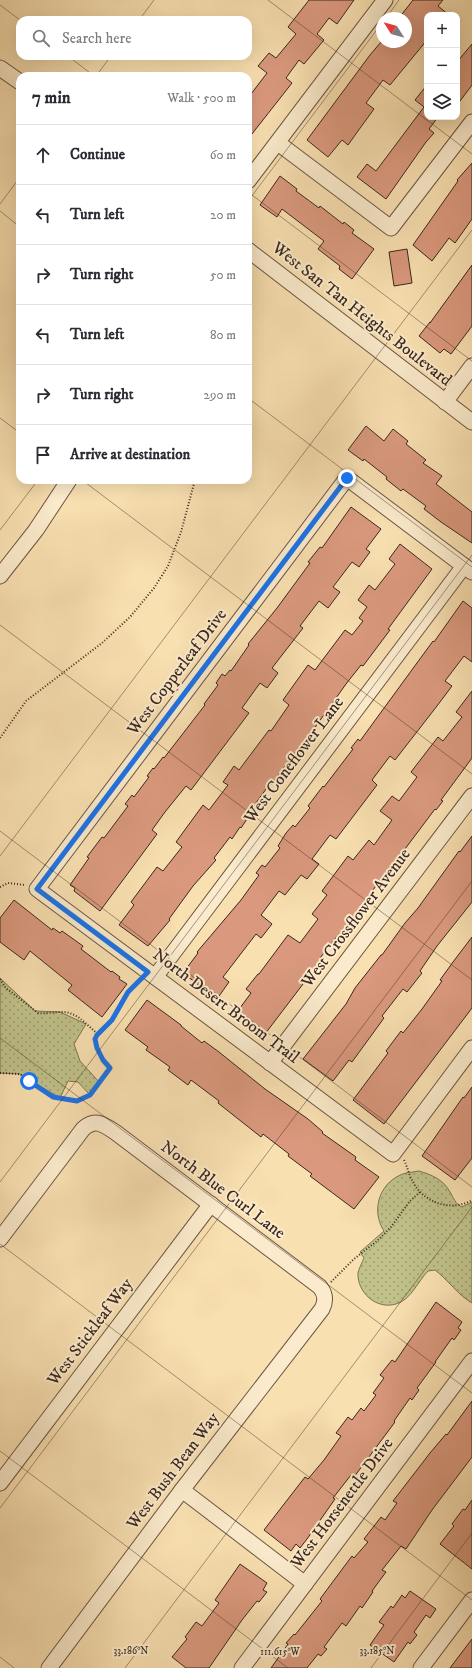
<!DOCTYPE html>
<meta charset="utf-8">
<style>
:root{--surface:#fff;--page:#f7f7f7;--text:#2b2b33;--muted:#7c7c81;--line:#e1e1e2}
body{margin:0;font-family:"IM FELL DW Pica",serif;background:var(--page);color:var(--text)}
.controls{position:absolute;right:12px;top:12px;display:grid;overflow:hidden;border-radius:8px;box-shadow:0 4px 16px #0002}
.controls button{width:36px;height:36px;display:grid;place-items:center;padding:0;border:0;border-bottom:1px solid var(--line);background:var(--surface);color:var(--text);font:20px sans-serif}
.compass{position:absolute;left:376px;top:12px;width:36px;height:36px;border-radius:50%;background:var(--surface);box-shadow:0 4px 16px #0002;rotate:307deg}
.stop{position:absolute;width:12px;height:12px;margin:-9px;border:3px solid #1a73e8;border-radius:50%;background:#fff}
.stop.end{background:#1a73e8;border-color:#fff;box-shadow:0 1px 4px #0008}
.list{margin:0;padding:0;list-style:none}
h2{display:flex;justify-content:space-between;align-items:center;height:52px;margin:0;padding:0 16px;font-size:17px}
h2 small{font-size:13px;font-weight:400;color:var(--muted)}
.list li{display:grid;grid-template-columns:26px 1fr auto;gap:12px;align-items:center;box-sizing:border-box;height:60px;padding:0 16px;border-top:1px solid var(--line)}
.list b{display:block;font-size:15px;white-space:nowrap}
.list em{font-size:13px;font-style:normal;color:var(--muted)}
.icon{flex:none;width:22px;height:22px;fill:none;stroke:currentColor;stroke-width:2;stroke-linecap:round;stroke-linejoin:round}
.map{position:relative;flex:none;width:472px;height:1668px;overflow:hidden}
.search{position:absolute;background:var(--surface);box-shadow:0 4px 16px #0002;left:16px;top:16px;width:236px;height:44px;display:flex;align-items:center;gap:10px;box-sizing:border-box;padding:0 14px;border-radius:12px;color:var(--muted);font-size:15px}
.panel{position:absolute;background:var(--surface);box-shadow:0 4px 16px #0002;left:16px;top:72px;width:236px;height:412px;border-radius:12px}
.map>svg:first-child{display:block}
</style>
<div class="map">
<svg width="472" height="1668" viewBox="0 0 472 1668">
<defs>
<pattern id="park-dots" width="8" height="8" patternUnits="userSpaceOnUse"><rect width="8" height="8" fill="#c0c28a"/><path d="M2 2h.1M6 6h.1" fill="none" stroke="#9d9e70" stroke-width="1.8" stroke-linecap="round"/></pattern>
</defs>
<rect width="100%" height="100%" fill="#f9e0b1"/>
<filter id="stains"><feTurbulence type="fractalNoise" baseFrequency=".005" numOctaves="4"/><feColorMatrix values="0 0 0 0 .2 0 0 0 0 .09 0 0 0 0 .02 0 0 0 .5 -.17"/></filter>
<radialGradient id="worn" r=".72"><stop offset=".6" stop-color="#630" stop-opacity="0"/><stop offset="1" stop-color="#630" stop-opacity=".3"/></radialGradient>
<g fill="url(#park-dots)" stroke="#7e7454">
<path d="M0 978 35 1011 60 1012 86 1024 74 1044 80 1061 100 1083 90 1095 78 1082 68 1081 60 1098 20 1074 0 1073Z"/>
<path d="M419 1171C432 1175 443 1179 450 1192 454 1198 455 1204 462 1207L472 1202V1303C458 1295 448 1280 435 1270L428 1271C418 1281 411 1300 396 1304 376 1310 357 1292 358 1273 359 1268 362 1263 364 1258L360 1252 384 1231C370 1210 380 1180 406 1173 410 1172 415 1172 419 1171Z"/>
</g>
<g fill="#da997e" stroke="#3b271f">
<path d="M309 0H354L337 24 329 18 317 34 324 40 304 64 299 60 286 78 292 83 248 139V98L267 73 258 66 269 53 276 58 296 34 288 27Z"/>
<path d="M413 0H443L438 6 449 15H427V40L390 85 383 80 366 103 374 109 358 131 348 145 342 140 328 157 307 140 370 55 381 42H406V18H399Z"/>
<path d="M472 44V85L457 105V62Z"/>
<path d="M427 85V117H438L429 129 434 133 426 142 386 199 357 177 367 164 376 171 424 107 415 100Z"/>
<path d="M472 163V219L455 243 449 238 432 261 413 245 458 181 457 180Z"/>
<path d="M280 176 297 189 296 191 319 208 320 206 343 224 344 222 354 230 352 233 374 249 352 279 339 269 340 266 318 249 324 241 282 209 277 217 260 205Z"/>
<path d="M407 249 412 283 394 286 389 252Z"/>
<path d="M472 265V326L451 354 444 349 440 353 419 336 430 322V323Z"/>
<path d="M366 426 384 441 393 429 408 441 406 444 426 460 423 463 442 476 436 484 472 512V543L441 522 424 509 426 506 403 489 401 491 386 479 387 477 364 459 363 461 348 450Z"/>
<path d="M351 507 381 529 366 549 370 552 359 567 352 562 333 587 340 592 328 608 319 601 300 626 303 628 272 668 278 673 267 688 260 683 242 708 249 713 191 790 186 786 165 812 152 830 157 834 100 911 74 891 75 888 70 885 89 858 87 857 102 837 104 838 128 806 125 804 132 795 134 797 149 777 147 776 153 768 154 769 163 757 164 758 205 705 204 704 218 685 216 683 222 674 225 676 230 670 231 671 249 645 248 644 277 608 310 563 308 562 320 547 322 548Z"/>
<path d="M400 544 432 569 388 629 390 630 363 666 361 665 346 684 301 747 300 746 270 786 269 785 245 818 247 819 241 828 240 827 232 839 230 837 214 858 216 860 193 886 169 919 170 920 148 946 119 925 134 905 131 902 157 867 163 871 182 847 176 842 203 805 209 810 228 785 223 782 234 766 239 770 269 730 271 731 289 705 283 700 308 665 315 670 345 630 352 635 363 621 359 618 367 607 358 600 369 585 375 590 395 564 389 559Z"/>
<path d="M463 601 472 608V662L464 656 445 681 452 686 437 706 395 760 390 756 372 780 377 785 336 839 330 835 312 859 319 864 307 879 301 875 285 895 279 891 261 915 272 924 261 938 256 934 223 977 229 982 217 999 183 973 198 953 197 952 241 900 259 875 256 873 262 865 265 867 280 848 278 846 286 833 293 825 295 827 310 808 308 806 323 786 324 787 353 749 351 748 358 739 360 741 433 641 434 642Z"/>
<path d="M472 691V758L441 800 443 801 436 810 435 809 384 877 383 876 340 936 338 935 320 958 322 959 265 1034 237 1012 251 993 246 989 258 974H259L288 935 300 943 318 919 312 914 327 895 322 891 348 856 353 860 369 840 374 845 392 820 380 811 392 796 399 801 417 777 411 772 438 737 443 741 462 717 456 712Z"/>
<path d="M472 836V902L437 946 420 971 422 973 407 992 403 989 382 1016 384 1018 352 1062 349 1060 333 1081 303 1059 346 1004 355 988 381 955H382L405 923 418 908 459 851 460 852Z"/>
<path d="M14 900 52 930 53 928 60 933 62 931 83 946 81 949 111 972 112 971 120 977 119 979 127 984 102 1017 68 990 72 985 30 951 24 960 0 942V918Z"/>
<path d="M472 937V1008L384 1124 353 1100 388 1053 386 1051 401 1031 403 1033 422 1009 442 981 440 980 453 962Z"/>
<path d="M147 1000 181 1025V1026L202 1043 204 1041 219 1052 265 1089 308 1119 323 1132 322 1133 356 1157 355 1160 379 1177 354 1209 310 1176 312 1174 288 1156 289 1154 263 1134 261 1137 218 1103 219 1101 191 1080 188 1085 168 1070 170 1067 146 1050 148 1047 125 1030Z"/>
<path d="M472 1087V1158L455 1180 422 1156 463 1097 464 1098Z"/>
<path d="M436 1302 462 1322 458 1328 461 1330 454 1340 452 1338 435 1362H436L417 1388 419 1390 412 1400 410 1398 394 1421 395 1422 354 1477 351 1475 333 1498 335 1499 307 1539 300 1548 296 1544 291 1551 264 1530 305 1477 308 1479 324 1460 341 1436 336 1433 348 1417 352 1420 361 1408 364 1411 376 1395 373 1393 384 1378 380 1375 392 1360 395 1362Z"/>
<path d="M472 1401V1457L432 1510 406 1549 401 1546 382 1570 386 1572 372 1591 373 1592 362 1608 360 1606 346 1626 342 1623 324 1647 327 1649 321 1656 318 1654 307 1668H271L288 1644 286 1643 294 1634 295 1635 322 1601 320 1599 352 1556 354 1558 368 1542 364 1539 381 1517 385 1520 397 1503 393 1501 400 1492 430 1453 446 1434 447 1435Z"/>
<path d="M472 1500V1569L440 1544 454 1526 452 1524 463 1509 465 1510Z"/>
<path d="M240 1564 267 1583 263 1590 267 1592 259 1602 257 1601 242 1620 209 1668H186L172 1657 187 1639 185 1637 196 1622 202 1626 219 1603 215 1600Z"/>
<path d="M410 1591 436 1609 430 1618 426 1615 414 1632 417 1635 410 1644 408 1642 394 1662 370 1645 384 1625 379 1622 391 1606 393 1608 402 1595 405 1598Z"/>
<path d="M472 1639V1668H450Z"/>
</g>
<g fill="none" stroke-linecap="round" stroke-linejoin="round">
<defs>
<g id="minor">
<path d="M0 68 20 82"/>
<path d="M278 143 391 228 472 122"/>
<path d="M248 181 385 0"/>
<path d="M248 250 472 422"/>
<path d="M445 402 472 366"/>
<path d="M472 572 347 478 37 889 393 1154 472 1048"/>
<path d="M0 576 36 530 69 480"/>
<path d="M155 977 464 566"/>
<path d="M270 1063 472 796"/>
<path d="M0 1239 83 1129C95 1118 103 1124 115 1132L320 1287C326 1295 326 1301 322 1309L182 1490 49 1668"/>
<path d="M0 1483 211 1204"/>
<path d="M182 1490 305 1584"/>
<path d="M242 1668 472 1361"/>
<path d="M421 1668 472 1600"/>
</g>
</defs>
<use href="#minor" stroke="#6a5544" stroke-width="17"/>
<g stroke="#3b271f" stroke-width="2" stroke-dasharray="1 2" stroke-linecap="butt">
<path d="M0 738 26 701 102 643 130 617 154 588 168 566 181 532 195 480"/>
<path d="M0 887 8 883 25 885"/>
<path d="M0 979 6 988 38 1013C46 1014 53 1012 60 1012 77 1011 86 1025 98 1034"/>
<path d="M0 1073 20 1074 53 1097 77 1101 90 1095 110 1068C102 1059 97 1050 95 1039L112 1020 128 992 139 981"/>
<path d="M404 1160C408 1168 409 1176 414 1184 425 1203 452 1212 472 1200"/>
<path d="M331 1282 354 1259 377 1241 391 1227 410 1201 420 1192"/>
</g>
<use href="#minor" stroke="#fbebcc" stroke-width="15"/>
</g>
<g fill="none" stroke-linecap="round" stroke-linejoin="round">
<path stroke="#1a73e8" stroke-width="5" d="M29 1081 53 1097 77 1101 90 1095 110 1068 103 1060 97 1048 95 1039 97 1035 112 1020 128 992 148 972 37 889 347 478"/>
</g>
<path fill="none" stroke="#3b271f" stroke-width="1" stroke-opacity="0.45" d="M268 0 472 154M0 5 20 20M386 18 399 0M139 20 154 0M68 56 94 76M96 76 111 56M248 192 472 361M248 201 382 23M0 204 20 177M0 211 20 227M248 398 472 567M0 418 20 433M82 480 472 774M0 530 38 480M0 625 472 980M0 831 472 1187M0 856 472 230M0 1038 472 1393M0 1182 472 555M0 1244 472 1600M0 1451 288 1668M0 1508 472 881M0 1657 14 1668M125 1668 472 1207M371 1668 472 1533"/>
<g text-anchor="middle" dominant-baseline="central" stroke-width="4" stroke-linejoin="round" paint-order="stroke">
<g font-size="17" fill="#3b271f" stroke="#fbebcc">
<text transform="translate(362 314) rotate(38)">West San Tan Heights Boulevard</text>
<text transform="translate(177 672) rotate(-53)">West Copperleaf Drive</text>
<text transform="translate(294 760) rotate(-53)">West Coneflower Lane</text>
<text transform="translate(356 918) rotate(-53)">West Crossflower Avenue</text>
<text transform="translate(226 1006) rotate(37)">North Desert Broom Trail</text>
<text transform="translate(223 1190) rotate(37)">North Blue Curl Lane</text>
<text transform="translate(90 1332) rotate(-53)">West Stickleaf Way</text>
<text transform="translate(173 1471) rotate(-53)">West Bush Bean Way</text>
<text transform="translate(342 1503) rotate(-53)">West Horsenettle Drive</text>
</g>
</g>
<g font-size="10" text-anchor="middle" fill="#3b271f" stroke="#fbebcc" stroke-width="4" stroke-linejoin="round" paint-order="stroke">
<text x="131" y="1654">33.186°N</text>
<text x="377" y="1654">33.185°N</text>
<text x="280" y="1655">111.615°W</text>
</g>
<rect width="100%" height="100%" filter="url(#stains)"/>
<rect width="100%" height="100%" fill="url(#worn)"/>
</svg>
<div class="controls">
<button>+</button>
<button>−</button>
<button><svg class="icon" aria-label="layers" viewBox="0 0 24 24"><path d="M12 4l9 5-9 5-9-5zM3 14l9 5 9-5"/></svg></button>
</div>
<svg class="compass" viewBox="-18 -18 36 36"><path d="M0-13l5 13h-10z" fill="#e53935"/><path d="M0 13l5-13h-10z" fill="#7c7c81"/></svg>
<div class="stop" style="left:29px;top:1081px"></div>
<div class="stop end" style="left:347px;top:478px"></div>
<div class="search"><svg class="icon" aria-label="search" viewBox="0 0 24 24"><circle cx="10" cy="10" r="6"/><path d="M15 15l6 6"/></svg>Search here</div>
<section class="panel">
<h2>7 min<small>Walk · 500 m</small></h2>
<ul class="list">
<li><svg class="icon" aria-label="ahead" viewBox="0 0 24 24"><path d="M12 20V5M6 11l6-6 6 6"/></svg><div><b>Continue</b></div><em>60 m</em></li>
<li><svg class="icon" aria-label="left" viewBox="0 0 24 24"><path d="M17 20v-9H6M10 6l-5 5 5 5"/></svg><div><b>Turn left</b></div><em>20 m</em></li>
<li><svg class="icon" aria-label="right" viewBox="0 0 24 24"><path d="M7 20v-9h11M14 6l5 5-5 5"/></svg><div><b>Turn right</b></div><em>50 m</em></li>
<li><svg class="icon" aria-label="left" viewBox="0 0 24 24"><path d="M17 20v-9H6M10 6l-5 5 5 5"/></svg><div><b>Turn left</b></div><em>80 m</em></li>
<li><svg class="icon" aria-label="right" viewBox="0 0 24 24"><path d="M7 20v-9h11M14 6l5 5-5 5"/></svg><div><b>Turn right</b></div><em>290 m</em></li>
<li><svg class="icon" aria-label="arrive" viewBox="0 0 24 24"><path d="M6 21V4h12l-3 4 3 4H6"/></svg><div><b>Arrive at destination</b></div></li>
</ul>
</section>
</div>
